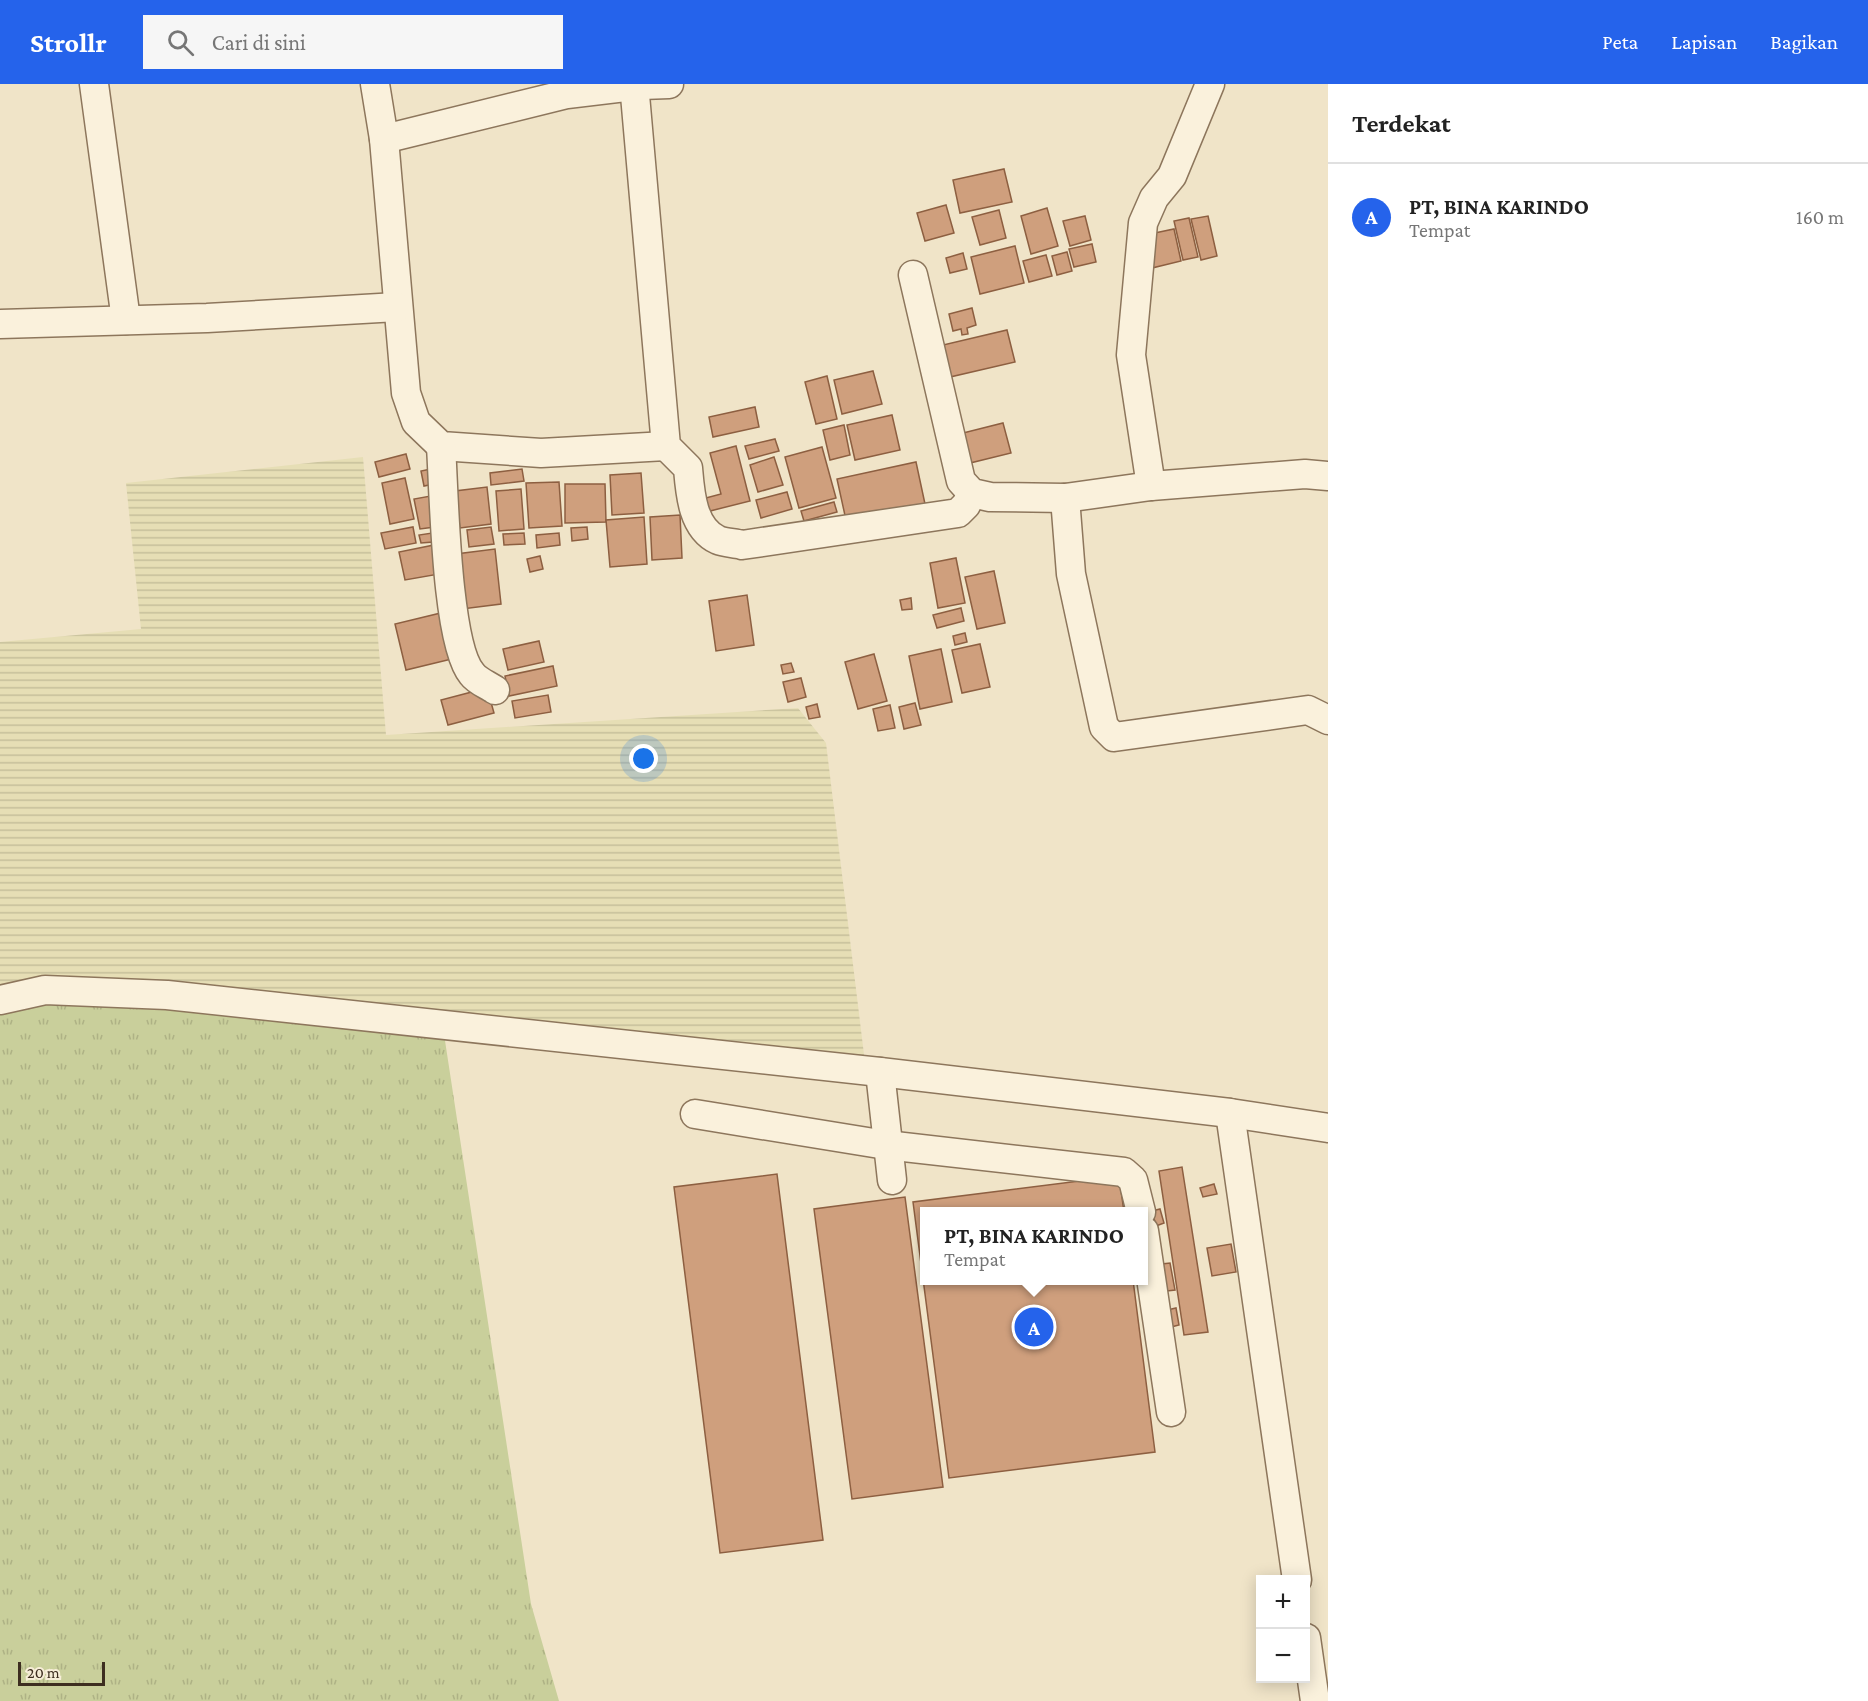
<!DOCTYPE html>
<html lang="id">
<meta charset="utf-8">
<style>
:root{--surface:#fff;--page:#f6f6f6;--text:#222;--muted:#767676;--line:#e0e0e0;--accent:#2563eb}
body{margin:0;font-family:"Crimson Pro",serif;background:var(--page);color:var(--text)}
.controls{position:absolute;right:18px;bottom:18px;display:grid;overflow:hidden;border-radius:0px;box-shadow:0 3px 15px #0003}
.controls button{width:54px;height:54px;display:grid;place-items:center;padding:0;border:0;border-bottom:2px solid var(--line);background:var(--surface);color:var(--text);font:30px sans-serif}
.scale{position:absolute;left:18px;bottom:15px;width:87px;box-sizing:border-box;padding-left:6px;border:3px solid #3d2e20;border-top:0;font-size:16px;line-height:21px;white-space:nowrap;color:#3d2e20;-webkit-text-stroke:4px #f7eed8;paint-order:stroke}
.you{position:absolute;left:644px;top:675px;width:21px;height:21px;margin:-15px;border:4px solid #fff;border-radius:50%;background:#1a73e8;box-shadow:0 0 0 9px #1a73e833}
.badge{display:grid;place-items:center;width:39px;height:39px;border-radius:50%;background:var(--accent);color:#fff;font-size:20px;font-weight:700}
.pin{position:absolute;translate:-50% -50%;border:3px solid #fff;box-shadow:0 2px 6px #0006}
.popup{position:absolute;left:920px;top:1123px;width:228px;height:78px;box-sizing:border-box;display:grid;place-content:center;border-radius:0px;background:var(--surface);filter:drop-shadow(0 2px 4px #0005);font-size:20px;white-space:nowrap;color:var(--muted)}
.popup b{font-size:22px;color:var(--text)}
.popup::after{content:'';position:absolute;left:50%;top:100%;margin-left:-12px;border:12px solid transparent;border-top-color:var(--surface)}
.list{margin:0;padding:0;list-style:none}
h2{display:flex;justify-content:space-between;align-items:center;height:78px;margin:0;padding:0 24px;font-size:26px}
h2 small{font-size:20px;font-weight:400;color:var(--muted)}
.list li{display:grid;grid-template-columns:39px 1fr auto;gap:18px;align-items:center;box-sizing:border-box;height:108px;padding:0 24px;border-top:2px solid var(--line)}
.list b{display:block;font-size:22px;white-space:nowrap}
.list p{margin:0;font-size:20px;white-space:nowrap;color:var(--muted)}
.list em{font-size:20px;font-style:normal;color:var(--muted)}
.icon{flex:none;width:33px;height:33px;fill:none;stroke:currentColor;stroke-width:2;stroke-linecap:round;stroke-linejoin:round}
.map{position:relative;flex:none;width:1328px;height:1617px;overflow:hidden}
header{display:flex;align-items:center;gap:36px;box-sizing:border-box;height:84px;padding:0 30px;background:var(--accent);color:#fff}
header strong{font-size:28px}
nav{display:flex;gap:33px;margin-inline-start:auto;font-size:21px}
.search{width:420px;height:54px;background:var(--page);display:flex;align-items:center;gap:15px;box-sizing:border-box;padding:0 21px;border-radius:0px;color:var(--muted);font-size:22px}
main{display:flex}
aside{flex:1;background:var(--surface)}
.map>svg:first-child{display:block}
</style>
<header>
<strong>Strollr</strong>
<div class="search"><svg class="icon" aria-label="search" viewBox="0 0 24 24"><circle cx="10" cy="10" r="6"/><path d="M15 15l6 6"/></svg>Cari di sini</div>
<nav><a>Peta</a><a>Lapisan</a><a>Bagikan</a></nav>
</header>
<main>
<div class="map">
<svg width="1328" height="1617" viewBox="0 0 1328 1617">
<defs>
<pattern id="farmland-rules" width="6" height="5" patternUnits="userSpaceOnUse" patternTransform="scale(1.5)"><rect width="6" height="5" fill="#e6deb5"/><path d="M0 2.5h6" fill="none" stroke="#c6bf9b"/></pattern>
<pattern id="grass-tufts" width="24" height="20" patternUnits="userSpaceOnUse" patternTransform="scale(1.5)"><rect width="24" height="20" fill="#c9cf9b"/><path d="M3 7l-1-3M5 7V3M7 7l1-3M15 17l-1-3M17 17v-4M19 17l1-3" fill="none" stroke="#aeb285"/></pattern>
</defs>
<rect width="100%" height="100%" fill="#f0e4c8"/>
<path fill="url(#farmland-rules)" d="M363 373 386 651 798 624 826 659 866 987 442 937 0 925V558L141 545 126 399Z"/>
<path fill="url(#grass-tufts)" d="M100 905 442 937 531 1520 559 1617H0V925Z"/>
<g fill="#cf9f7d" stroke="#8d5f41" stroke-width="1.5">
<path d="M1004 85 1012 118 960 129 953 96Z"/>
<path d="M946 121 954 149 925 157 917 129Z"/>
<path d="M1047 124 1058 162 1031 170 1021 132Z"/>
<path d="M999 126 1006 154 980 161 972 133Z"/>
<path d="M1085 132 1091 156 1070 162 1063 137Z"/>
<path d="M1208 132 1217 172 1201 176 1191 135Z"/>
<path d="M1189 134 1198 173 1183 176 1174 137Z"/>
<path d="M1174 145 1181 177 1152 184 1145 151Z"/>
<path d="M1092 160 1096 178 1074 183 1069 165Z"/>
<path d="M1015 162 1024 199 980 210 971 173Z"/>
<path d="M1067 168 1072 187 1057 191 1052 172Z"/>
<path d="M963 169 967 185 950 189 946 174Z"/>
<path d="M1046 171 1052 192 1029 198 1023 177Z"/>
<path d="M972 224 976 241 967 244 968 250 962 251 961 245 953 247 949 230Z"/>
<path d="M1007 246 1015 278 950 293 943 261Z"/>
<path d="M873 287 882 320 842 330 834 296Z"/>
<path d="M827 292 837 335 816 340 805 298Z"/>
<path d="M755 323 759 343 713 353 709 333Z"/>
<path d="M892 331 900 366 855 376 847 341Z"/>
<path d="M1003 339 1011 369 966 380 959 350Z"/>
<path d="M844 341 850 371 830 376 823 346Z"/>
<path d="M775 355 779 367 749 375 745 362Z"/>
<path d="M736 362 750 417 706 428 702 415 721 410 710 369Z"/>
<path d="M822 363 836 414 799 424 785 373Z"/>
<path d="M406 370 410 385 379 393 375 378Z"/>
<path d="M774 373 783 401 758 408 750 381Z"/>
<path d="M916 378 925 420 846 436 837 395Z"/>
<path d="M436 384 439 399 424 402 421 387Z"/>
<path d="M522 385 524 397 491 401 490 389Z"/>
<path d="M641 389 644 429 612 431 610 391Z"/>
<path d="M405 394 414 435 390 440 382 399Z"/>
<path d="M559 398 562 442 529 444 526 399Z"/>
<path d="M565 400H605L606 438 565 439Z"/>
<path d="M487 403 491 440 460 444 455 407Z"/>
<path d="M521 405 524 445 499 447 496 407Z"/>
<path d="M787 408 792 425 761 434 756 416Z"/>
<path d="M436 411 442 442 420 445 414 415Z"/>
<path d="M834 418 837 428 804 437 801 427Z"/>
<path d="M680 431 682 474 652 476 650 433Z"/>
<path d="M644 433 647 480 610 483 606 436Z"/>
<path d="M413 443 416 459 385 465 381 449Z"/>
<path d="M491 443 494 460 469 463 467 446Z"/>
<path d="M587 443 588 455 572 457 571 444Z"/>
<path d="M432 449 433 458 421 459 419 451Z"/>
<path d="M524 449 525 460 504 461 503 450Z"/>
<path d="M559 449 560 461 537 464 536 451Z"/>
<path d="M439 460 445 489 405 496 399 468Z"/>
<path d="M495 465 501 520 462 525 456 470Z"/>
<path d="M540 472 543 485 530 488 527 475Z"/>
<path d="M956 474 965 519 938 524 930 479Z"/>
<path d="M994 487 1005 539 977 545 965 493Z"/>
<path d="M747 511 754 561 716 567 709 517Z"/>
<path d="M911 514 912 525 902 526 900 516Z"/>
<path d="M961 524 964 537 937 544 933 531Z"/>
<path d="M449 527 460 573 406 586 395 540Z"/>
<path d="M965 549 967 558 955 561 953 552Z"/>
<path d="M539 557 544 578 508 586 503 565Z"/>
<path d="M980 560 990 603 962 609 952 566Z"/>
<path d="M941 565 952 618 920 625 909 572Z"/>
<path d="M874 570 887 617 858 625 845 578Z"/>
<path d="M791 579 794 588 783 590 781 581Z"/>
<path d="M553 582 557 602 509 612 505 592Z"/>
<path d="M801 594 806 613 788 618 783 598Z"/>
<path d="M487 604 494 629 448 641 441 616Z"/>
<path d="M548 611 551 628 515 634 512 617Z"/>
<path d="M915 619 921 641 904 645 899 623Z"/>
<path d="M817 620 820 633 809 635 806 623Z"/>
<path d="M890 621 895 644 878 647 873 625Z"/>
<path d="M1182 1083 1208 1248 1184 1251 1159 1087Z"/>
<path d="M777 1090 823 1456 720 1469 674 1103Z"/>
<path d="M1119 1092 1124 1128H924V1196H1133L1155 1368 949 1394 913 1118Z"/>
<path d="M1214 1100 1217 1110 1203 1113 1200 1104Z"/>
<path d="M905 1113 943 1403 852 1415 814 1125Z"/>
<path d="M1160 1125 1164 1139 1156 1142 1152 1127Z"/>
<path d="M1231 1160 1236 1188 1212 1192 1207 1164Z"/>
<path d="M1170 1179 1175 1206 1167 1207 1162 1180Z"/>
<path d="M1176 1224 1179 1241 1171 1243 1167 1226Z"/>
</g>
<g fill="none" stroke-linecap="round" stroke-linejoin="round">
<defs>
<g id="minor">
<path d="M94 0 126 236"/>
<path d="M375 0 384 55 406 309 416 338 441 362 541 369 666 362"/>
<path d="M669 0 642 1 635 11 666 362 688 384C690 408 692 444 718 456 725 459 735 459 742 461L958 429 966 421 972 409"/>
<path d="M384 55 567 10 642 1"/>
<path d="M913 191 961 397 972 409 990 413 1065 414 1151 402 1305 390 1328 392"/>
<path d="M0 240 207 234 397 223"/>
<path d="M441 362C444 407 446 560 472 590 477 597 488 601 495 606"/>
<path d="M1151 402 1131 271 1143 139 1154 114 1172 92 1210 0"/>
<path d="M1065 414 1071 490 1104 643 1114 653 1308 626 1328 636"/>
<path d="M0 916 45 906 167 911 880 988 1230 1029 1328 1044"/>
<path d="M880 988 892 1096"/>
<path d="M1230 1029 1297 1496"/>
<path d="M695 1030 886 1061 1124 1088 1133 1096 1141 1128"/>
<path d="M1144 1147 1171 1328"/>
<path d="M1306 1554 1315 1617"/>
</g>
</defs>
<use href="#minor" stroke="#8d765c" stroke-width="31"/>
<use href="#minor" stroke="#faf1dc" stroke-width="28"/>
</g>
</svg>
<div class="controls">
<button>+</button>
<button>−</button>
</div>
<div class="scale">20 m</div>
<div class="you"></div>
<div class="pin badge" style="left:1034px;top:1243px">A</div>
<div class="popup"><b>PT, BINA KARINDO</b>Tempat</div>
</div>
<aside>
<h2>Terdekat<small></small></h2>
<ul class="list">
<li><span class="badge">A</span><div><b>PT, BINA KARINDO</b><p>Tempat</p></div><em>160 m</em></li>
</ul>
</aside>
</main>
